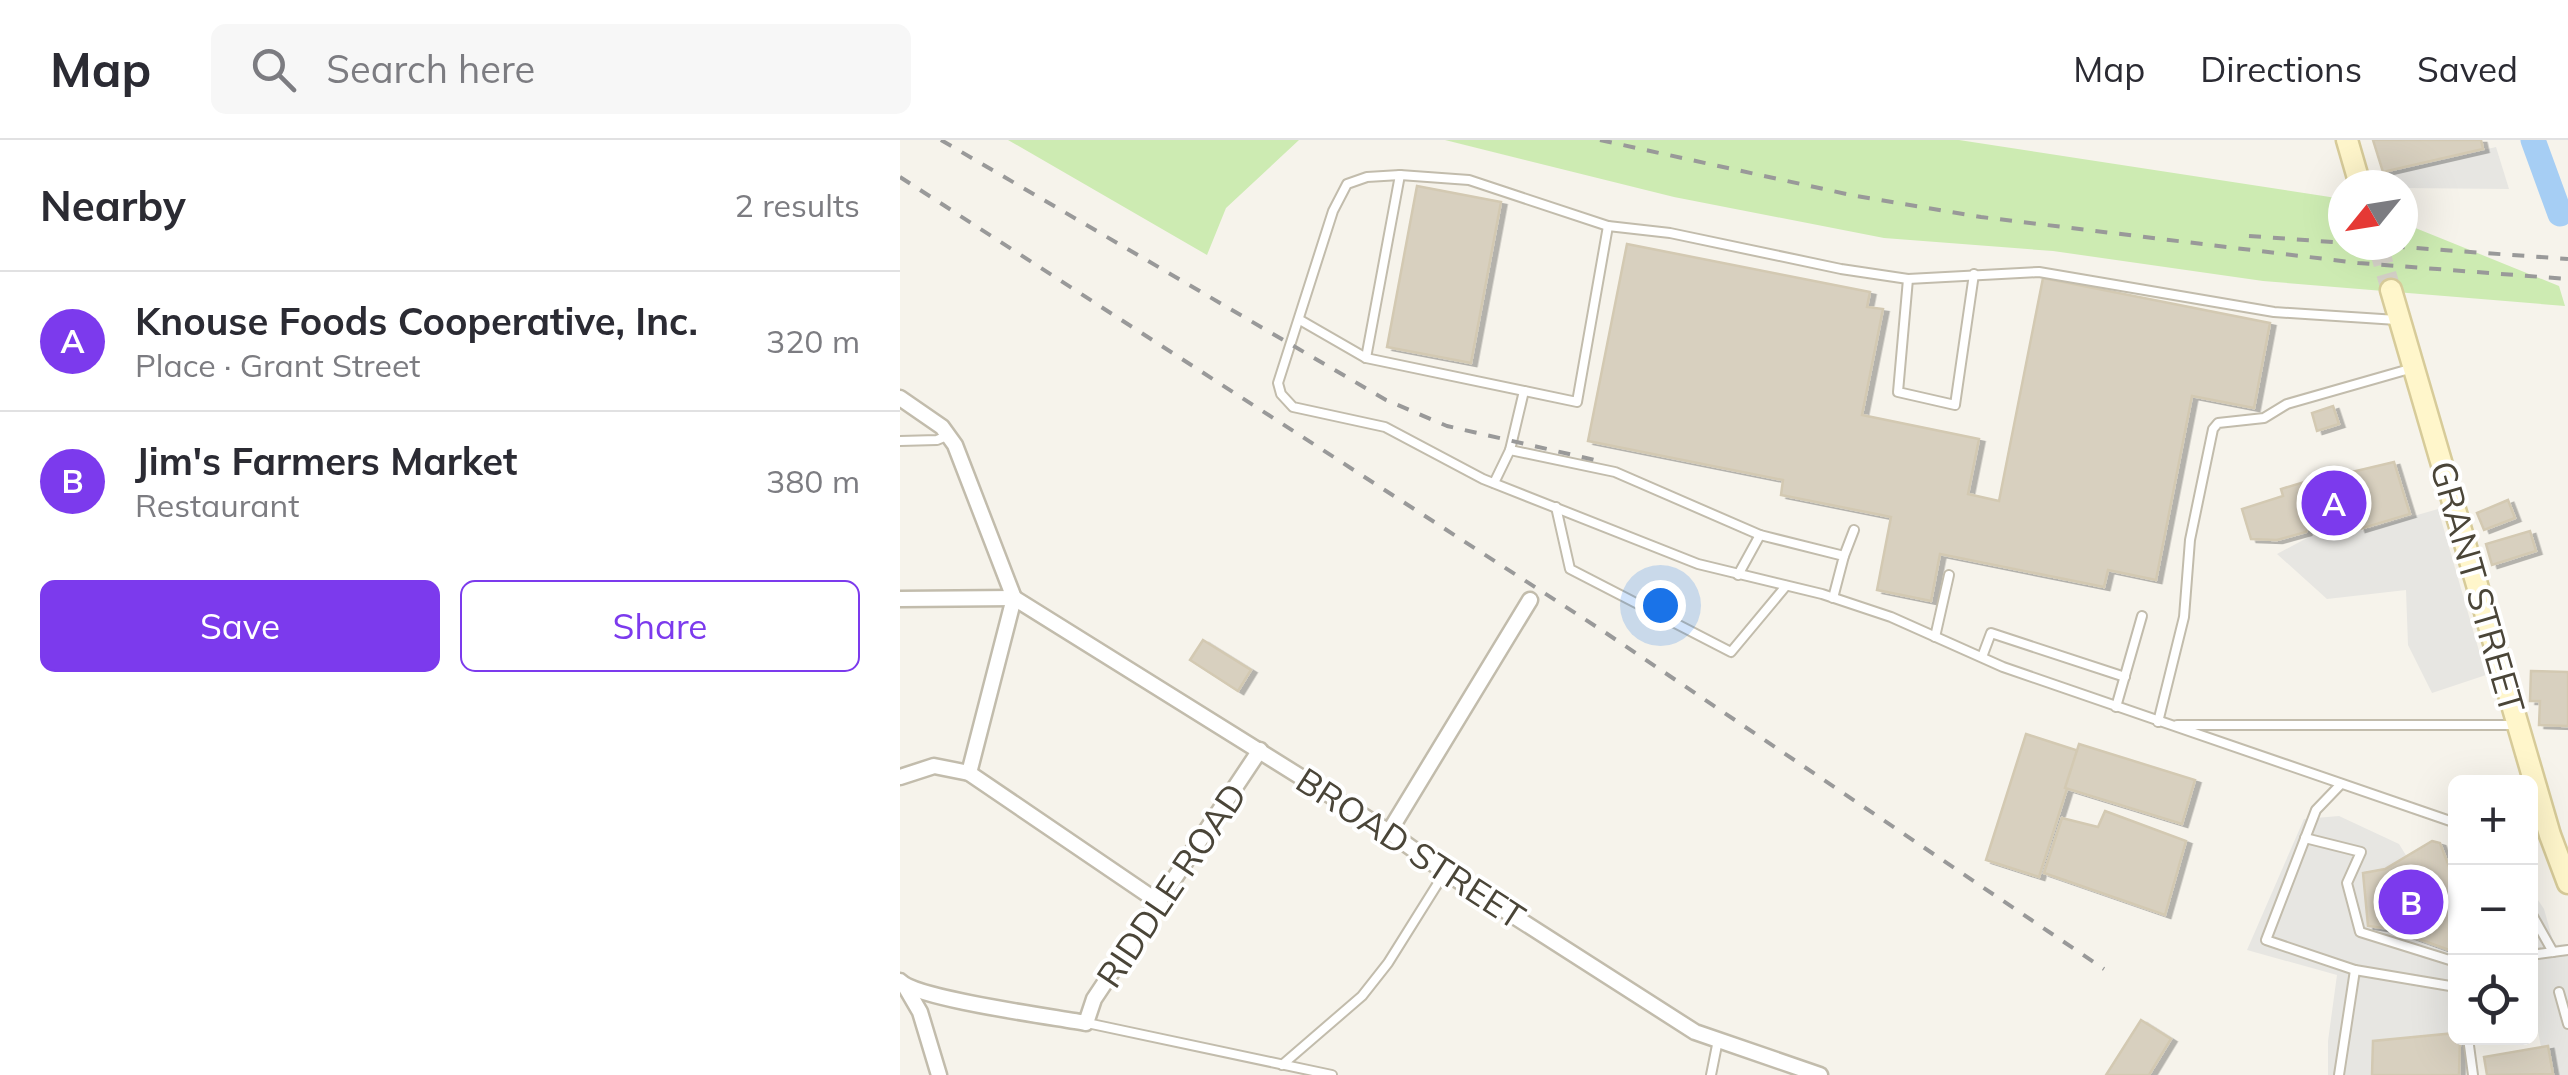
<!DOCTYPE html>
<meta charset="utf-8">
<style>
:root{--surface:#fff;--page:#f7f7f7;--text:#2b2b33;--muted:#7c7c81;--line:#e1e1e2;--accent:#7c3aed}
body{margin:0;font-family:Mulish,sans-serif;background:var(--page);color:var(--text)}
.controls{position:absolute;right:30px;bottom:30px;display:grid;overflow:hidden;border-radius:15px;box-shadow:0 10px 40px #0002}
.controls button{width:90px;height:90px;display:grid;place-items:center;padding:0;border:0;border-bottom:2px solid var(--line);background:var(--surface);color:var(--text);font:50px sans-serif}
.compass{position:absolute;left:1428px;top:30px;width:90px;height:90px;border-radius:50%;background:var(--surface);box-shadow:0 10px 40px #0002;rotate:240deg}
.you{position:absolute;left:760px;top:465px;width:35px;height:35px;margin:-25px;border:8px solid #fff;border-radius:50%;background:#1a73e8;box-shadow:0 0 0 15px #1a73e833}
.badge{display:grid;place-items:center;width:65px;height:65px;border-radius:50%;background:var(--accent);color:#fff;font-size:32px;font-weight:700}
.pin{position:absolute;translate:-50% -50%;border:5px solid #fff;box-shadow:0 2px 10px #0006}
.list{margin:0;padding:0;list-style:none}
h2{display:flex;justify-content:space-between;align-items:center;height:130px;margin:0;padding:0 40px;font-size:42px}
h2 small{font-size:32px;font-weight:400;color:var(--muted)}
.list li{display:grid;grid-template-columns:65px 1fr auto;gap:30px;align-items:center;box-sizing:border-box;height:140px;padding:0 40px;border-top:2px solid var(--line)}
.list b{display:block;font-size:38px;white-space:nowrap}
.list p{margin:0;font-size:32px;white-space:nowrap;color:var(--muted)}
.list em{font-size:32px;font-style:normal;color:var(--muted)}
.actions{display:flex;gap:20px;padding:30px 40px}
.actions a{flex:1;padding:22px 0;border:2px solid var(--accent);border-radius:15px;text-align:center;font-size:35px;color:var(--accent)}
.actions .main{background:var(--accent);color:#fff}
.icon{flex:none;width:55px;height:55px;fill:none;stroke:currentColor;stroke-width:2;stroke-linecap:round;stroke-linejoin:round}
.map{position:relative;flex:none;width:1668px;height:935px;overflow:hidden}
header{display:flex;align-items:center;gap:60px;box-sizing:border-box;height:140px;padding:0 50px;background:var(--surface);border-bottom:2px solid var(--line)}
header strong{font-size:48px}
nav{display:flex;gap:55px;margin-inline-start:auto;font-size:35px}
.search{width:700px;height:90px;background:var(--page);display:flex;align-items:center;gap:25px;box-sizing:border-box;padding:0 35px;border-radius:15px;color:var(--muted);font-size:38px}
main{display:flex}
aside{flex:1;background:var(--surface)}
.map>svg:first-child{display:block}
</style>
<header>
<strong>Map</strong>
<div class="search"><svg class="icon" aria-label="search" viewBox="0 0 24 24"><circle cx="10" cy="10" r="6"/><path d="M15 15l6 6"/></svg>Search here</div>
<nav><a>Map</a><a>Directions</a><a>Saved</a></nav>
</header>
<main>
<aside>
<h2>Nearby<small>2 results</small></h2>
<ul class="list">
<li><span class="badge">A</span><div><b>Knouse Foods Cooperative, Inc.</b><p>Place · Grant Street</p></div><em>320 m</em></li>
<li><span class="badge">B</span><div><b>Jim's Farmers Market</b><p>Restaurant</p></div><em>380 m</em></li>
</ul>
<div class="actions"><a class="main">Save</a><a>Share</a></div>
</aside>
<div class="map">
<svg width="1668" height="935" viewBox="0 0 1668 935">
<defs>
<filter id="shadow"><feDropShadow dx="5.5" dy="3" stdDeviation="0" flood-color="#0004"/></filter>
</defs>
<rect width="100%" height="100%" fill="#f6f3eb"/>
<g fill="#cdebb2">
<path d="M108 0H399L326 68 307 115Z"/>
<path d="M545 0H1059L1443 59V105H1503V83L1659 146 1665 166 1363 141 1153 111 984 98 774 57Z"/>
</g>
<g fill="#e7e6e2">
<path d="M1596 7 1609 49 1503 48V45H1479L1475 35Z"/>
<path d="M1538 369 1586 535 1532 553 1508 505 1506 450 1427 459 1377 414 1450 375 1462 391Z"/>
<path d="M1439 676 1499 704 1507 717 1485 729 1463 733 1468 786 1491 789 1548 810 1555 778V893L1473 901 1474 935H1428V901L1437 835 1347 810 1404 679Z"/>
<path d="M1630 748 1644 769 1654 805 1668 804V935H1653L1648 907H1641L1631 854Z"/>
</g>
<g fill="none" stroke-linecap="round" stroke-linejoin="round">
<path stroke="#a6cef4" stroke-width="25" d="M1633 0 1660 74"/>
</g>
<g fill="#d8d0bf" stroke="#d3c9b2" stroke-width="2.5" filter="url(#shadow)">
<path d="M1473 0H1581L1583 9 1483 32Z"/>
<path d="M517 46 601 62 571 223 487 207Z"/>
<path d="M727 104 970 152 967 167 983 169 962 275 1079 299 1068 354 1099 361 1143 138 1370 183 1354 268 1292 256 1256 440 1208 430 1204 447 1040 414 1031 461 977 450 991 377 881 355 883 340 688 301Z"/>
<path d="M1433 266 1439 284 1417 291 1412 273Z"/>
<path d="M1494 322 1510 374 1460 389 1454 370 1410 383 1406 392 1377 400 1351 399 1342 369 1383 356 1381 349 1434 333 1435 336Z"/>
<path d="M1608 360 1615 378 1584 390 1577 373Z"/>
<path d="M1630 391 1636 411 1592 425 1586 404Z"/>
<path d="M303 500 351 530 338 551 290 520Z"/>
<path d="M1631 531 1668 532V586L1639 585 1640 561H1630Z"/>
<path d="M1126 594 1179 611 1139 737 1086 720Z"/>
<path d="M1179 604 1295 640 1282 684 1165 648Z"/>
<path d="M1205 671 1286 701 1265 775 1144 733 1162 678 1198 687Z"/>
<path d="M1532 701 1540 703 1556 745V778L1549 810 1491 789 1468 786 1463 733 1485 729Z"/>
<path d="M1241 880 1271 899 1249 935H1206Z"/>
<path d="M1556 893V898H1560L1559 935H1472L1473 901Z"/>
<path d="M1648 906 1653 934 1587 935 1584 917Z"/>
</g>
<g fill="none" stroke-linecap="round" stroke-linejoin="round">
<path stroke="#d4d0c7" stroke-width="20" stroke-dasharray="20 10" stroke-linecap="butt" d="M1478 105 1491 150"/>
<defs>
<g id="lane">
<path d="M1008 139 998 252 1055 265 1074 134"/>
<path d="M400 180 466 218 677 262 708 86"/>
<path d="M1497 180 1374 172 1139 132 1008 139 941 129 770 93 708 86 569 40 500 35 467 37 447 44 433 71 378 243 381 254 393 267 485 287 583 339 798 424 922 454 991 477 1103 527 1556 683"/>
<path d="M466 218 500 35"/>
<path d="M0 301 37 300 49 295"/>
<path d="M610 310 624 251"/>
<path d="M594 343 610 310 715 332 860 395"/>
<path d="M656 367 670 429 831 512 886 446"/>
<path d="M944 416 954 390"/>
<path d="M838 435 860 395 944 416 933 458"/>
<path d="M1035 497 1049 435"/>
<path d="M1082 517 1091 493 1225 537"/>
<path d="M1216 567 1242 476"/>
<path d="M1258 582 1284 477 1290 400 1313 289 1318 283 1364 278 1387 264 1513 228"/>
<path d="M1277 585H1618"/>
<path d="M1441 644 1416 670 1366 800 1455 830"/>
<path d="M1405 698 1461 712 1447 743 1460 792 1556 822"/>
<path d="M1630 771 1653 812"/>
<path d="M1630 815 1668 810"/>
<path d="M1659 852 1668 884"/>
<path d="M187 883 432 935"/>
<path d="M1568 898 1573 935"/>
<path d="M382 925 462 856 488 823 545 732"/>
<path d="M811 935 818 900"/>
<path d="M1439 935 1455 830 1556 847"/>
</g>
<g id="street">
<path d="M0 258 42 287 55 305 114 458"/>
<path d="M114 458 489 692 545 732 795 892 920 935"/>
<path d="M0 459 114 458"/>
<path d="M69 633 114 458"/>
<path d="M0 637 34 626 69 633 260 763"/>
<path d="M489 692 630 460"/>
<path d="M0 841C17 859 154 877 186 883L194 859 360 610"/>
<path d="M6 848 20 872 39 935"/>
</g>
<g id="secondary">
<path d="M1447 0 1460 45"/>
<path d="M1491 150 1650 695 1668 743"/>
</g>
</defs>
<use href="#lane" stroke="#c2bcac" stroke-width="12"/>
<use href="#street" stroke="#c2bcac" stroke-width="19"/>
<use href="#secondary" stroke="#d7cb99" stroke-width="25"/>
<use href="#lane" stroke="#fff" stroke-width="8"/>
<use href="#street" stroke="#fff" stroke-width="14"/>
<use href="#secondary" stroke="#fff6cb" stroke-width="20"/>
<g stroke="#999" stroke-width="4" stroke-dasharray="12 12" stroke-linecap="butt">
<path d="M41 0 486 260 547 286 695 320"/>
<path d="M700 0 951 55 1081 77 1458 123 1668 139"/>
<path d="M0 37 703 491 1204 829"/>
<path d="M1349 96 1668 119"/>
</g>
</g>
<g text-anchor="middle" dominant-baseline="central" stroke-width="8" stroke-linejoin="round" paint-order="stroke">
<g font-size="35" fill="#4a4538" stroke="#fff">
<text transform="translate(1578 447) rotate(74)">GRANT STREET</text>
<text transform="translate(511 708) rotate(33)">BROAD STREET</text>
<text transform="translate(271 745) rotate(-56)">RIDDLE ROAD</text>
</g>
</g>
</svg>
<div class="controls">
<button>+</button>
<button>−</button>
<button><svg class="icon" aria-label="locate" viewBox="0 0 24 24"><circle cx="12" cy="12" r="6"/><path d="M12 2v4M12 18v4M2 12h4M18 12h4"/></svg></button>
</div>
<svg class="compass" viewBox="-18 -18 36 36"><path d="M0-13l5 13h-10z" fill="#e53935"/><path d="M0 13l5-13h-10z" fill="#7c7c81"/></svg>
<div class="you"></div>
<div class="pin badge" style="left:1434px;top:363px">A</div>
<div class="pin badge" style="left:1511px;top:762px">B</div>
</div>
</main>
